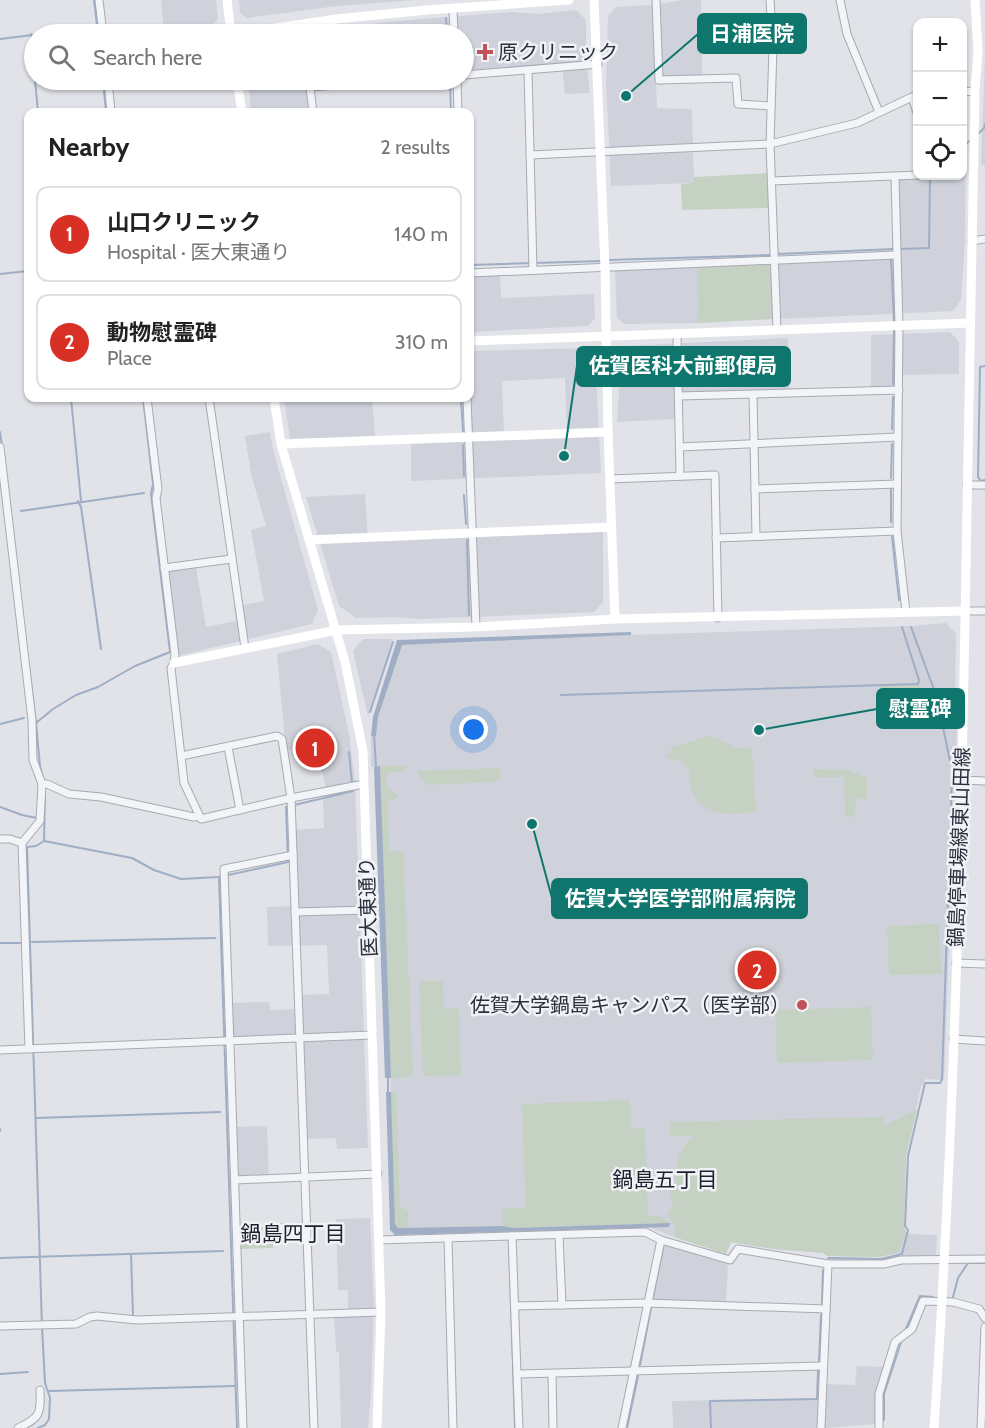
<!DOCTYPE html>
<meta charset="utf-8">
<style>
:root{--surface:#fff;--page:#f6f6f6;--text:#222;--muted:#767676;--line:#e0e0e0;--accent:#d93025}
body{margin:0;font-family:Cabin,"Noto Sans JP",sans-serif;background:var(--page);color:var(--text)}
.controls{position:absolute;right:18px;top:18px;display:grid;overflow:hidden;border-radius:12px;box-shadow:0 2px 4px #0004}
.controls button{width:54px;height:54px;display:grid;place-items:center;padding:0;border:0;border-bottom:2px solid var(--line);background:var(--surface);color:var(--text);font:30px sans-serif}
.you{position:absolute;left:474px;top:730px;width:21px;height:21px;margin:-15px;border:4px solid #fff;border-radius:50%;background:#1a73e8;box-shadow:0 0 0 9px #1a73e833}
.badge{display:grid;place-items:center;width:39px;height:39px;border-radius:50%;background:var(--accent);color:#fff;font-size:20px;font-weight:700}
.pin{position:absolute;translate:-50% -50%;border:3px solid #fff;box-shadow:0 2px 6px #0006}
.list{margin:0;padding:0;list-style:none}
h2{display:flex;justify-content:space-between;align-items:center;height:78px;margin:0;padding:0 24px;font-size:26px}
h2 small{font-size:20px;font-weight:400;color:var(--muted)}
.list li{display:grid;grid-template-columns:39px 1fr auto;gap:18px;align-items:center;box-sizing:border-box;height:96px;margin:0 12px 12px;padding:0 12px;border:2px solid var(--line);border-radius:12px}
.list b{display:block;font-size:22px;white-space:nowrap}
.list p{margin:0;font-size:20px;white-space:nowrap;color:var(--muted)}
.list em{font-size:20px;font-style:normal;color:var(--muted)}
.icon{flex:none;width:33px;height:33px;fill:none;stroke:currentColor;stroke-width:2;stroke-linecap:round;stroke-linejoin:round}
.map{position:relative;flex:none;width:985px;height:1428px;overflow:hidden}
.search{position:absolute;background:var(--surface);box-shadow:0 2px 4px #0004;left:24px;top:24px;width:450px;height:66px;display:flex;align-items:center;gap:15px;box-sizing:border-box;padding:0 21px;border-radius:33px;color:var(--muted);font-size:22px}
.panel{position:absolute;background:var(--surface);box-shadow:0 2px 4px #0004;left:24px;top:108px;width:450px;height:294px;border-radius:12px}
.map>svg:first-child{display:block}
</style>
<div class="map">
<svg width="985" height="1428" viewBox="0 0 985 1428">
<rect width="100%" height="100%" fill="#e1e3e8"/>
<g fill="#cfd2da">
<path d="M161 0H216L218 19 210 28 164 34Z"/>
<path d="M239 0H414L337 6 247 18 240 13Z"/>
<path d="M685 0H701L702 82 656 85 657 108 692 109 694 183 611 186 606 81 608 16 616 7 651 5Z"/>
<path d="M576 10 586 20V60L590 93 565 94 562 63 464 71V34H299L385 22 511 12 539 14Z"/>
<path d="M985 60V166L981 164Z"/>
<path d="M248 80H348L305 83 309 112H251Z"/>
<path d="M966 146 965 241 961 300 953 311 781 319 779 264 901 259 897 180 925 177V176H962L963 147Z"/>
<path d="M697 267 698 323 625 324 617 318 615 271Z"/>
<path d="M500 274 501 298 594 294 595 318 588 326 470 332V275Z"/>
<path d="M950 332 959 342V374L897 375V388H871V335Z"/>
<path d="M788 338 790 391 675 394V419L617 422 619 393 618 354 624 346Z"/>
<path d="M588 348 595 356 601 473 411 481V444L567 438 565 378 502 381 504 432 471 433 470 351Z"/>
<path d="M284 398H372L375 436 290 439Z"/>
<path d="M270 432 273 450 318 610 312 624 178 656 168 571 196 567 206 627 236 621 234 607 264 601 251 530 266 526 251 474 245 436Z"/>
<path d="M365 494 368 540 603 532V602L594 612 421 619 393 617 356 618 339 606 306 497Z"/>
<path d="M946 623 956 634 955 700 958 701 944 1080 926 1079 921 1086 906 1156 904 1226 907 1234 937 1235 936 1254 931 1258 904 1257 898 1253 879 1257 827 1256 823 1253 772 1249 731 1242 726 1254 674 1237 641 1224 512 1228 503 1226 398 1228 395 1224 380 767H371V736H376L378 717 401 645 488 642 500 639 910 626Z"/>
<path d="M363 639H393L368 716 353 651Z"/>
<path d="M318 644 331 652 349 734 355 782 368 1148 337 1149 336 1138 306 1139 303 1042 234 1045 232 1003 269 1002 270 1010 300 1009V995L329 994 327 945 268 946 267 907 297 906 294 830 324 828 323 798 326 788 316 745 286 751 277 654Z"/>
<path d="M267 1126 269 1176 239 1177 237 1127Z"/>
<path d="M370 1218 374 1307 371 1395 368 1428H341L339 1352 336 1351 334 1314 348 1313V1290H338L336 1219Z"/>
<path d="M663 1244 728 1263 726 1302 651 1299Z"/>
<path d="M857 1366 884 1367 876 1394V1424L826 1428H673L672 1401 824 1398 826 1384 855 1385Z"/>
</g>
<g fill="#c5d1c3">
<path d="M770 173 771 204 768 208 682 210 681 184 694 183V177Z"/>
<path d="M771 264 772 319 698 323 697 267Z"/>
<path d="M921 685 928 699 919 706H881L880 686Z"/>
<path d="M709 736 727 743 735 748 752 749 756 812C722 816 689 815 689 771L681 761 666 757 673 747Z"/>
<path d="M380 766H406V771L386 773 387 787 399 797 388 802 389 851H403L413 1072 408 1077 391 1078Z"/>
<path d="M499 768 500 778 495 782 428 785 419 778 418 771Z"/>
<path d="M813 769 849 770 867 778V799L856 798 855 817 845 816 844 777H813Z"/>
<path d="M939 924 941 974 889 975 887 926Z"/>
<path d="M443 981 444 1008 459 1009 461 1075 423 1076 419 981Z"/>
<path d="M871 1007 873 1060 777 1063 775 1010Z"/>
<path d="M391 1092 396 1093 400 1206 408 1211V1228H398L395 1224Z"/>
<path d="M630 1100 631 1129 645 1128 648 1216H659L670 1223 512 1228 503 1226V1208H526L522 1104Z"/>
<path d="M917 1110 906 1156 904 1226 906 1234 898 1253 879 1257 827 1256 823 1253 775 1249 731 1242 726 1254 674 1237C677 1227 674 1222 667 1215L673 1206 669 1189 676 1188C675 1168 677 1149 694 1136H670V1122L883 1117 884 1126Z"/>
<path d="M273 1227V1248L241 1249V1228Z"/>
</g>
<g fill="#9faec4">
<path d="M631 632V635L402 645 378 717 376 736H371L373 717 397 640Z"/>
<path d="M380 766 391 1078H385L374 767Z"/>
<path d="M386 1092H391L395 1224 398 1228 503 1226 512 1228 670 1223 669 1227 395 1235 390 1230Z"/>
</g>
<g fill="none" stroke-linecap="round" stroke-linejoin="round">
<g stroke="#9faec4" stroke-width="2">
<path d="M94 0 98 34"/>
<path d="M446 18 447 34"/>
<path d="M31 34 34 69"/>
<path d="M0 39 97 27"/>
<path d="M35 80 38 112"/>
<path d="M103 80 106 112"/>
<path d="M450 82 451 112"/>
<path d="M979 133 984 128 985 124"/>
<path d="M962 147 972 139"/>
<path d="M900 249 929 248 930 176"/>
<path d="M777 254 894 249"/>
<path d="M891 258 894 322"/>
<path d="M609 260 771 255"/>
<path d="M470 265 603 261"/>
<path d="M0 274 28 271"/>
<path d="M985 366 980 367 978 477 981 481 985 480"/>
<path d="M893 384 894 327"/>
<path d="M71 398 81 501"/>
<path d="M461 398 463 431"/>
<path d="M892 429 893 397"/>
<path d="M0 432 2 446"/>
<path d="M463 445 464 476"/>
<path d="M891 478 892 444"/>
<path d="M464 495 466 524"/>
<path d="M78 501 81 507 101 649"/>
<path d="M21 511 144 493"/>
<path d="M891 522V489"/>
<path d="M892 537 899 600"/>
<path d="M467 540 469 615"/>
<path d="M911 627 937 698 950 761"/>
<path d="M28 660 36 723"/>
<path d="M561 695 918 684 919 680 902 627"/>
<path d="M370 712 393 642"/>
<path d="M0 724 24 718"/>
<path d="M374 734 376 767"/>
<path d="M349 752 352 784"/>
<path d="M44 781 40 766 36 723 53 709 76 695 98 687 135 666 170 652 151 494 153 484 143 398"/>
<path d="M0 807 22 815 37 818"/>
<path d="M44 841 45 790"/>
<path d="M219 877 237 1428"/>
<path d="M32 942 215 938"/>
<path d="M0 943H20"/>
<path d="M388 1076V1094"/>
<path d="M36 1118 220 1112"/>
<path d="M0 1129V1131"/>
<path d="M509 1241 515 1428"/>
<path d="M131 1254 133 1316"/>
<path d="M0 1258 223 1251"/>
<path d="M828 1258 881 1259 902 1254 908 1230 905 1226 908 1156 925 1083H940L942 1079 952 775"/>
<path d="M653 1297 663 1248"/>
<path d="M953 1297 958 1278 968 1263H985"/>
<path d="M822 1303 823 1270"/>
<path d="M905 1331 920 1296 933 1297"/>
<path d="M819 1361 821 1315"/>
<path d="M640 1365 651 1308"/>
<path d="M0 1374 28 1372"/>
<path d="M49 1391 235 1386"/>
<path d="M884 1420V1394L902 1339"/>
<path d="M38 1428 45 1425 49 1419 50 1398 45 1383 42 1327 27 847 36 846 44 841 132 858 154 870 181 879 219 877 288 862 286 807 353 791V789"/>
<path d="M627 1428 638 1376"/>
<path d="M711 1428 710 1401 817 1399 818 1371"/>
</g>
<defs>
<g id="street">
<path d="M99 0 103 34"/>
<path d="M656 0 659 80 736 78 738 104 771 106"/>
<path d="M770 0 773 47 770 144 777 330"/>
<path d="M840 0 847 34 879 112"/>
<path d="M453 9 454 34"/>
<path d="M302 24 304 34"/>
<path d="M528 70 533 270"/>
<path d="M464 75 598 64"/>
<path d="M108 80 111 112"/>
<path d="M309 80 313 112"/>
<path d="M457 80 458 112"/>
<path d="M310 87 407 80"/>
<path d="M962 92 975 91"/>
<path d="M912 97 918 116"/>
<path d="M530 155 770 144 857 123 912 97 918 96"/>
<path d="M895 177 899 326 897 531 906 612"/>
<path d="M772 181 918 175"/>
<path d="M972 241 985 239"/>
<path d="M470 273 896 255"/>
<path d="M677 335 680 475"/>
<path d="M753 394 756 536"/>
<path d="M679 396 899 390"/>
<path d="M147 398 158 489 156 498 175 655 174 663 171 668 184 783 201 819 291 798 364 784"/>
<path d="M209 398 245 648"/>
<path d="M467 398 476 627"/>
<path d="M0 447 32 720 33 760 42 784 40 821 22 843 29 1049"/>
<path d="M680 447 898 437"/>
<path d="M610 479 715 475 718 618"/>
<path d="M967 485H985"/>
<path d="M755 489 897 484"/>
<path d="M716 538 897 531"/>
<path d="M164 568 231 559"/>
<path d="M965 611H985"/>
<path d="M228 747 240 810"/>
<path d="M181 756 277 736 282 739 291 798 314 1428"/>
<path d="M961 780 985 781"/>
<path d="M42 784H47L69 794 101 797 194 817 199 816"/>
<path d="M0 839H10L22 843"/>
<path d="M295 912 368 910"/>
<path d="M956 963 985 964"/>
<path d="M953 1039 985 1041"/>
<path d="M0 1050 372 1035"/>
<path d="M235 1180 378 1174"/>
<path d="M277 1228 306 1227"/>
<path d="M559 1235 562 1305"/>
<path d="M512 1236 519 1428"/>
<path d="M448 1238 453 1428"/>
<path d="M379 1240 645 1232 661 1240 730 1260 738 1249 828 1264H884L901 1260 985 1259"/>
<path d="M515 1306 647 1303 826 1309"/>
<path d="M0 1326 76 1324 90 1317 97 1316 137 1320 381 1312"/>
<path d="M518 1374 823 1366"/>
<path d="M552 1374 553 1428"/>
<path d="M18 1428C40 1418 41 1414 40 1390"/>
<path d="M243 1428 224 869 293 855"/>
<path d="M622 1428 661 1240"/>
<path d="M821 1428 828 1264"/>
<path d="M879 1428V1394L895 1342 912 1329 923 1301 953 1302 979 1309 985 1318"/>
<path d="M981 1428 985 1327"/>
</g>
</defs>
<use href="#street" stroke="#a7aab2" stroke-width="9"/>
<use href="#street" stroke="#f3f4f7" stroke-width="7"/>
<g stroke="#fff" stroke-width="9">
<path d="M227 0 231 34"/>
<path d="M594 0 605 267 608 432 615 619"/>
<path d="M237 34 336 19 427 10 569 0"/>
<path d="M237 80 242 112"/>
<path d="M470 341 970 323"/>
<path d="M274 398 281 444 345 662 363 751 381 1312 377 1428"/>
<path d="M281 444 608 432"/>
<path d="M309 540 611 527"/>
<path d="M174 663 337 630 476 627 615 619 965 611"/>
<path d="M934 1428C955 1122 962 814 967 508 969 369 973 230 975 91L978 51 975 0"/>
</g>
</g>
<g fill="#c05259" stroke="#f0f2f6" stroke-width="2">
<path d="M482 43h6v6h6v6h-6v6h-6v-6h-6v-6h6z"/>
<circle cx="802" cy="1005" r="6"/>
</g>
<g text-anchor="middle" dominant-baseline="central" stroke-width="5" stroke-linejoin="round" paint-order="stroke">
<g font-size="20" fill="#2b303e" stroke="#f0f2f6" text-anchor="start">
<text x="498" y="52">原クリニック</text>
<text x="790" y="1005" text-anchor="end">佐賀大学鍋島キャンパス（医学部）</text>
</g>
<g font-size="20" fill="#2b303e" stroke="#f0f2f6">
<text transform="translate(959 847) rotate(-88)">鍋島停車場線東山田線</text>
<text transform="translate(368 907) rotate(-92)">医大東通り</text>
</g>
<g font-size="21" fill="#1d212f" stroke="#f0f2f6">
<text x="665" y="1179">鍋島五丁目</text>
<text x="293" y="1233">鍋島四丁目</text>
</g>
</g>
<path fill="none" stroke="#0f766e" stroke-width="2" d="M626 96L698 34M564 456L577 366M759 730L877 709M532 824L552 898"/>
<g fill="#0f766e" stroke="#f0f2f6" stroke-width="2">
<circle cx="626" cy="96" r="6"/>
<circle cx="564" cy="456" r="6"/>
<circle cx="759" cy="730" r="6"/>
<circle cx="532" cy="824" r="6"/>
</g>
<g fill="#0f766e" stroke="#0f766e" stroke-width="2">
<rect x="698" y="14" width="108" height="39" rx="6"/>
<rect x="577" y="347" width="213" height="39" rx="6"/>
<rect x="877" y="689" width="87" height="39" rx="6"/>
<rect x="552" y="879" width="255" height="39" rx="6"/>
</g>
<g font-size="21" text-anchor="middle" font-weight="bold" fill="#fff">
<text x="752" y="41">日浦医院</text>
<text x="683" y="373">佐賀医科大前郵便局</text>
<text x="920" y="716">慰霊碑</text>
<text x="680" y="906">佐賀大学医学部附属病院</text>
</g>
</svg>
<div class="controls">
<button>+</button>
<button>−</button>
<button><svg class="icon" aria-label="locate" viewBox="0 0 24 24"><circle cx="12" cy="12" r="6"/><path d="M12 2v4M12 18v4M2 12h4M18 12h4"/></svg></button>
</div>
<div class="you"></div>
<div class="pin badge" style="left:315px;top:748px">1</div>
<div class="pin badge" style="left:757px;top:970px">2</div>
<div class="search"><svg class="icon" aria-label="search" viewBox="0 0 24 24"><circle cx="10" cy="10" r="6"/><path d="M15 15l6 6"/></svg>Search here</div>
<section class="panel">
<h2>Nearby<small>2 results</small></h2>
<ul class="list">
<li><span class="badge">1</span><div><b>山口クリニック</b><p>Hospital · 医大東通り</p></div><em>140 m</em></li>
<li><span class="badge">2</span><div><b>動物慰霊碑</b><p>Place</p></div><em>310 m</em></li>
</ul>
</section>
</div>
